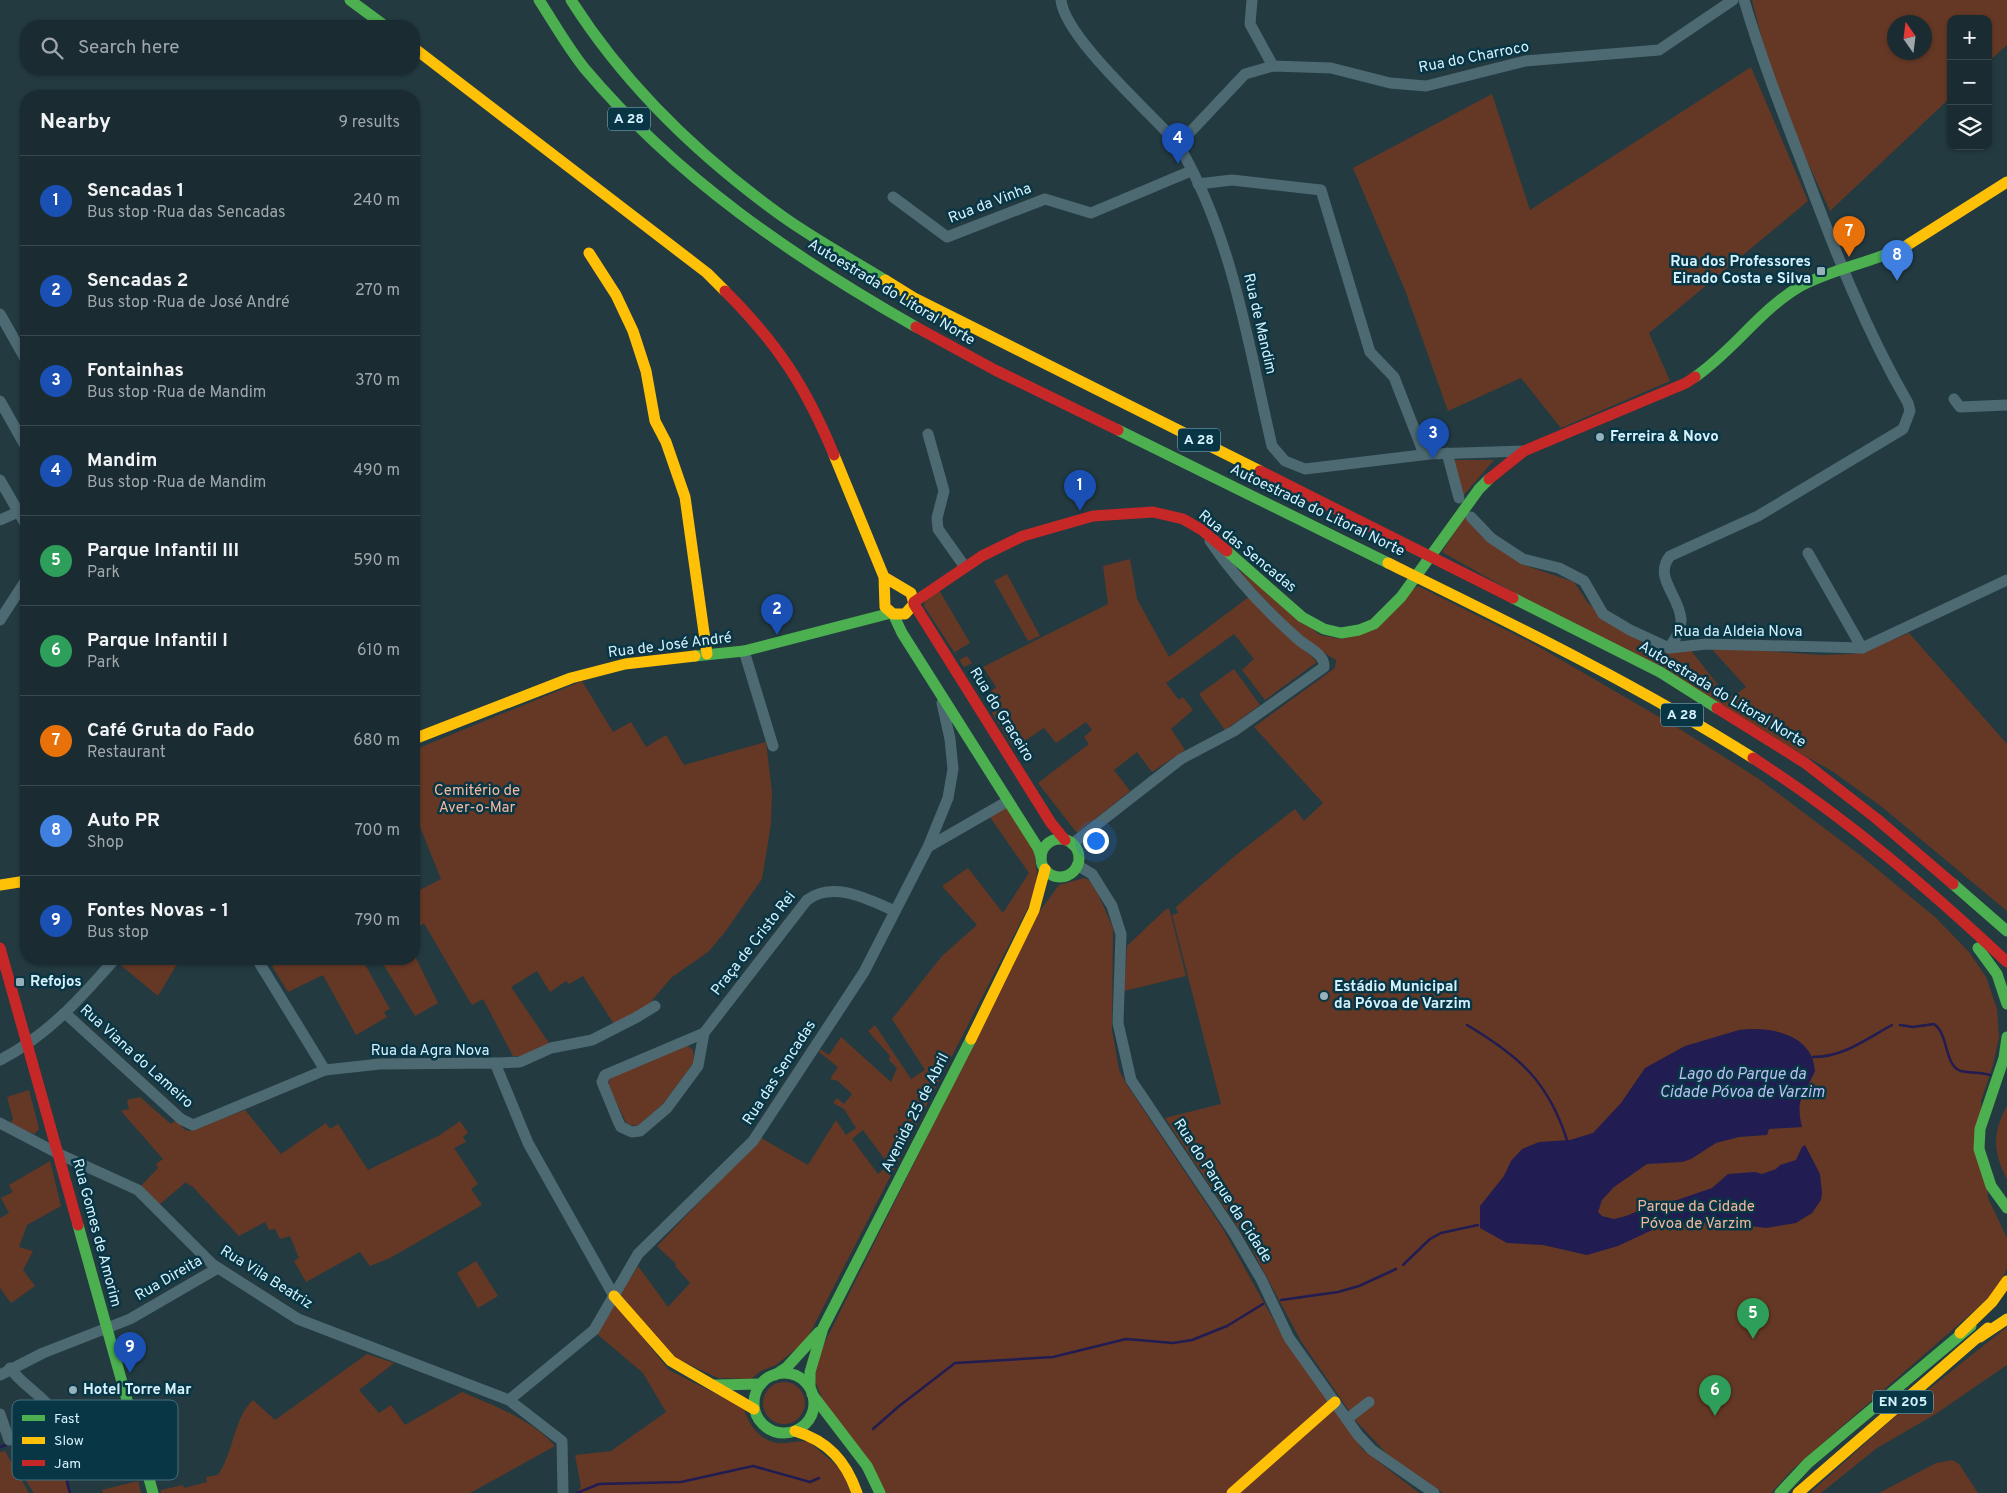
<!DOCTYPE html>
<meta charset="utf-8">
<style>
:root{--surface:#1a2c31;--page:#27383d;--text:#f1f3f6;--muted:#9fa7ab;--line:#38484d;--accent:#96b1bb}
body{margin:0;font-family:Overpass,sans-serif;background:var(--page);color:var(--text)}
.controls{position:absolute;right:15px;top:15px;display:grid;overflow:hidden;border-radius:10px;box-shadow:0 1px 4px #0004}
.controls button{width:45px;height:45px;display:grid;place-items:center;padding:0;border:0;border-bottom:1px solid var(--line);background:var(--surface);color:var(--text);font:25px sans-serif}
.compass{position:absolute;left:1887px;top:15px;width:45px;height:45px;border-radius:50%;background:var(--surface);box-shadow:0 1px 4px #0004;rotate:346deg}
.you{position:absolute;left:1095px;top:840px;width:18px;height:18px;margin:-12px;border:4px solid #fff;border-radius:50%;background:#1a73e8;box-shadow:0 0 0 8px #1a73e833}
.badge{display:grid;place-items:center;width:32px;height:32px;border-radius:50%;background:var(--accent);color:#fff;font-size:16px;font-weight:700}
.pin{position:absolute;translate:-50% -41px;filter:drop-shadow(0 1px 2px #0008)}
.pin::after{content:'';position:absolute;top:26px;width:18px;height:15px;background:inherit;clip-path:polygon(0 0,100% 0,50% 100%)}
.list{margin:0;padding:0;list-style:none}
h2{display:flex;justify-content:space-between;align-items:center;height:65px;margin:0;padding:0 20px;font-size:21px}
h2 small{font-size:16px;font-weight:400;color:var(--muted)}
.list li{display:grid;grid-template-columns:32px 1fr auto;gap:15px;align-items:center;box-sizing:border-box;height:90px;padding:0 20px;border-top:1px solid var(--line)}
.list b{display:block;font-size:19px;white-space:nowrap}
.list p{margin:0;font-size:16px;white-space:nowrap;color:var(--muted)}
.list em{font-size:16px;font-style:normal;color:var(--muted)}
.icon{flex:none;width:28px;height:28px;fill:none;stroke:currentColor;stroke-width:2;stroke-linecap:round;stroke-linejoin:round}
.map{position:relative;flex:none;width:2007px;height:1493px;overflow:hidden}
.search{position:absolute;background:var(--surface);box-shadow:0 1px 4px #0004;left:20px;top:20px;width:400px;height:55px;display:flex;align-items:center;gap:12px;box-sizing:border-box;padding:0 18px;border-radius:20px;color:var(--muted);font-size:19px}
.panel{position:absolute;background:var(--surface);box-shadow:0 1px 4px #0004;left:20px;top:90px;width:400px;height:875px;border-radius:20px}
.map>svg:first-child{display:block}
</style>
<div class="map">
<svg width="2007" height="1493" viewBox="0 0 2007 1493">
<rect width="100%" height="100%" fill="#233a41"/>
<g fill="#653825" fill-rule="evenodd">
<path d="M1752 0H2007V45L1988 62V19H1951V97L1830 211 1775 91ZM1894 22H1924V52H1894Z"/>
<path d="M1751 67 1808 201 1649 333 1670 381 1561 428 1521 378 1448 411 1405 290 1353 168 1492 94 1530 210Z"/>
<path d="M1451 460H1494L1462 497Z"/>
<path d="M1465 516 1480 535 1524 565 1574 582 1588 603 1610 624 1662 653 1690 649 1721 689 1733 696 1746 687 1710 647 1821 655 1853 654 1862 652 1909 633 2007 744V911L1882 807 1832 771 1442 552Z"/>
<path d="M1130 559 1137 599 1169 657 1250 596 1317 662 1265 700 1242 670 1254 659 1234 634 1166 683 1179 700 1183 697 1193 710 1171 729 1185 750 1152 772 1137 752 1114 770 1130 791 1077 833 1038 783 1089 744 1084 737 1092 730 1086 722 1056 743 1044 728 1014 748 992 713 996 709 989 693 996 687 983 667 1108 604 1103 566Z"/>
<path d="M1229 562 1320 635 1342 639 1418 586 1534 644 1683 731 1759 779 1860 855 1936 918 1969 952 1986 977 1997 1009 1999 1037 1993 1065 1981 1101 1988 1198 2007 1238V1268L1998 1290 1792 1470 1771 1493H1443L1388 1455 1356 1421 1301 1341 1249 1244 1165 1118 1221 1104 1172 915 1178 913 1176 907 1236 855 1295 809 1304 821 1323 803 1254 727 1335 668 1336 660 1318 649 1289 626Z"/>
<path d="M1007 574 1040 636 1028 641 994 581Z"/>
<path d="M939 590 970 643 955 652 959 660 967 656 972 663 964 667 924 606 925 601Z"/>
<path d="M1234 669 1260 705 1225 730 1199 694Z"/>
<path d="M582 681 613 732 631 722 646 747 666 735 684 765 766 742 772 792 771 824 762 879 725 932 708 952 671 978 648 1005 614 1024 583 976 569 984 566 981 550 992 537 971 511 987 549 1043 519 1059 518 1056H513L483 999 472 1005 467 997 424 923 414 931V893L441 879 418 822 414 824V750Z"/>
<path d="M1007 807 1034 852 1037 872 1036 892 806 1341 776 1365 761 1371 751 1379 718 1378 675 1358 620 1294 638 1266 668 1307 690 1283 675 1266 676 1264 657 1246 761 1138 808 1165 836 1120 846 1135 856 1128 844 1109 833 1103 837 1098 844 1104 852 1094 838 1081 830 1079 838 1067 819 1052 820 1049 829 1055 841 1037 891 1082 897 1068 889 1060 890 1056 868 1031 875 1025 911 1079 925 1070 892 1019 942 956 977 925 942 886 968 868 1003 913 1029 873 990 817ZM863 1130 889 1165 878 1174 852 1139Z"/>
<path d="M1084 878 1089 880 1098 894 1113 928 1112 1030 1119 1070 1127 1085 1223 1229 1283 1337 1329 1402 1225 1493H885C867 1467 818 1404 814 1375 814 1369 817 1361 818 1356L1039 912 1059 885Z"/>
<path d="M1169 908 1186 976 1124 991 1127 946 1165 910Z"/>
<path d="M414 954 438 1003 415 1016 380 959H414Z"/>
<path d="M120 959H180L158 996 117 962Z"/>
<path d="M287 959H367L363 961 390 1009 384 1012 387 1017 356 1035 323 975 288 992 272 966Z"/>
<path d="M687 1045 693 1050 694 1062 663 1104 637 1126 627 1124 608 1086 610 1078Z"/>
<path d="M29 1090 39 1129 34 1134 10 1124 13 1119 7 1097Z"/>
<path d="M140 1097 171 1124 176 1120 185 1130 190 1131 245 1110 281 1154 326 1123 330 1129 338 1124 368 1170 440 1135 460 1121 468 1133 463 1137 466 1142 454 1148 478 1184 471 1189 482 1205 390 1258 370 1266 360 1252 306 1282 294 1261 299 1258 290 1236 280 1239 275 1229 269 1230 265 1222 239 1236 191 1185 190 1186 186 1182 160 1204 139 1188 158 1168 156 1164 163 1159 121 1111 129 1109 127 1100Z"/>
<path d="M2007 1106V1179C1993 1153 1992 1132 2007 1106Z"/>
<path d="M50 1161 61 1206 27 1225 19 1247 33 1251 23 1270 35 1286 11 1303 0 1288V1218L9 1213 1 1198 13 1192 9 1185Z"/>
<path d="M476 1261 498 1296 478 1308 457 1273Z"/>
<path d="M615 1303 669 1370 744 1408C748 1426 764 1446 786 1443 794 1442 801 1440 809 1442L841 1469 851 1493H576L581 1487 575 1455 611 1451 666 1412 643 1373 597 1334Z"/>
<path d="M2007 1327V1365L1934 1415 1877 1448 1821 1493H1810L1900 1412Z"/>
<path d="M367 1354 394 1363 359 1390 379 1413 391 1405 405 1425 462 1392C494 1406 531 1419 555 1446L470 1493H161V1490L183 1485 184 1488 207 1482 206 1477 218 1475C234 1452 234 1417 253 1400L275 1420Z"/>
<circle cx="784" cy="1403" r="21"/>
<path d="M1333 1408 1350 1429 1362 1449 1419 1493H1239Z"/>
<path d="M54 1432 67 1451 66 1481 69 1493H34L14 1462 11 1448 21 1444 30 1445Z"/>
<path d="M5 1451 29 1493H0V1452Z"/>
<path d="M1952 1460 1959 1464 1978 1493H1879L1936 1463Z"/>
<path d="M138 1481 141 1493H103L102 1490Z"/>
</g>
<path fill="#211c51" d="M1739 1030C1770 1026 1813 1034 1815 1071 1804 1096 1795 1098 1802 1127L1769 1129 1767 1135 1739 1137 1716 1143 1691 1159 1682 1162 1647 1164 1614 1187 1602 1200 1598 1212 1602 1216 1614 1219 1626 1216 1655 1204 1677 1200 1712 1188 1728 1174 1755 1172 1762 1174 1776 1169 1780 1165 1796 1160 1802 1147 1805 1145 1820 1174 1822 1193 1821 1200 1812 1213 1796 1223 1766 1228 1719 1222 1665 1224 1618 1246 1587 1255 1543 1245 1507 1243 1480 1228V1206L1504 1176 1511 1161 1522 1149 1539 1142 1570 1140 1593 1133 1621 1103 1645 1068 1685 1046Z"/>
<g fill="none" stroke-linecap="round" stroke-linejoin="round">
<g stroke="#211c51" stroke-width="2.5">
<path d="M1467 1025C1519 1056 1548 1081 1567 1140"/>
<path d="M1900 1025 1913 1027 1934 1024C1949 1034 1944 1066 1961 1071 1970 1073 1980 1072 1990 1075"/>
<path d="M1813 1057C1844 1057 1866 1039 1892 1025"/>
<path d="M1403 1265 1430 1239 1441 1233 1478 1225"/>
<path d="M1281 1300 1338 1292 1359 1286 1396 1269"/>
<path d="M873 1429 898 1407 955 1363 1053 1357 1126 1339 1173 1343 1192 1340 1227 1326 1263 1304"/>
<path d="M13 1443C30 1440 39 1443 53 1429L67 1448V1482L70 1493"/>
<path d="M0 1447 8 1444"/>
<path d="M577 1493 599 1484 681 1482 753 1466 810 1482 819 1478"/>
</g>
<g stroke="#4d6972" stroke-width="11">
<path d="M1061 0C1064 33 1134 98 1159 124 1165 131 1174 138 1179 146 1233 238 1248 344 1272 446L1285 461 1305 469 1430 454 1524 451"/>
<path d="M1252 0 1250 24 1273 66"/>
<path d="M1178 145 1245 74 1273 66 1331 68 1390 83 1426 86 1525 61 1659 50 1733 0"/>
<path d="M1198 184 1232 180 1321 190 1370 352 1394 377 1424 454"/>
<path d="M893 197 947 237 1045 199 1091 213 1191 171"/>
<path d="M0 314 26 360"/>
<path d="M1954 399 1960 407 2007 405"/>
<path d="M0 401 26 447"/>
<path d="M928 434 944 491 937 518 938 529 965 567"/>
<path d="M1447 453 1459 498"/>
<path d="M0 480 26 525"/>
<path d="M1471 517 1491 538 1523 559 1559 568 1584 581 1603 614 1630 630 1669 648 1707 644 1862 648 2007 580"/>
<path d="M0 520 18 512"/>
<path d="M1808 553 1862 648"/>
<path d="M0 620 26 580"/>
<path d="M1669 648C1675 639 1682 630 1681 619 1679 595 1653 577 1670 556L1758 516 1903 429 1910 411 1908 403C1865 329 1835 251 1805 171 1783 114 1761 58 1744 0"/>
<path d="M744 651 773 746"/>
<path d="M1072 844 1181 759 1234 731 1324 667C1325 654 1307 647 1299 640 1265 610 1235 578 1210 541"/>
<path d="M928 847 1008 801"/>
<path d="M1077 865 1092 874 1112 906 1121 934 1118 1023 1131 1080 1234 1233 1261 1279 1289 1338 1358 1435 1372 1450 1434 1493"/>
<path d="M257 959 325 1070"/>
<path d="M65 1013 181 1119 193 1125 325 1070 380 1064 495 1063 528 1143 614 1296"/>
<path d="M704 1033 605 1075 602 1082 604 1087 618 1121 621 1127 632 1132 640 1131 667 1108 698 1066 704 1033 807 900C834 880 869 900 895 911"/>
<path d="M0 1060C48 1035 80 999 115 959"/>
<path d="M495 1063 520 1062 551 1048 592 1040 637 1017 655 1006"/>
<path d="M0 1123 59 1154 138 1190 212 1264 298 1319 509 1400 562 1441 563 1493"/>
<path d="M10 1368C22 1385 41 1394 53 1411"/>
<path d="M0 1375 43 1353 130 1319 218 1268"/>
<path d="M509 1400 594 1330 638 1254 753 1141 864 972 928 847 948 798 953 769 950 739 942 703"/>
<path d="M0 1414 9 1440"/>
<path d="M1347 1419 1369 1402"/>
</g>
<g stroke="#4caf50" stroke-width="11">
<path d="M350 0 385 26"/>
<path d="M539 0C554 23 568 48 585 69 677 178 793 257 916 327"/>
<path d="M571 0C625 85 700 157 782 216 814 239 851 259 885 280"/>
<path d="M1695 377C1733 351 1760 310 1799 287 1833 268 1874 263 1909 244"/>
<path d="M1118 430 1388 563"/>
<path d="M1227 551 1302 617 1324 629 1341 633 1359 630 1374 624 1401 597 1479 489 1489 479"/>
<path d="M1513 598 1660 672 1717 708"/>
<path d="M893 614 902 633 1038 848 1041 857"/>
<path d="M695 656 744 651 891 613"/>
<circle cx="1060" cy="858" r="19"/>
<path d="M1953 884 2007 931"/>
<path d="M1978 948 1997 974 2007 1004"/>
<path d="M2007 1037 2004 1058 1980 1129 1979 1149 1991 1186 2007 1208"/>
<path d="M78 1225 153 1493"/>
<circle cx="784" cy="1403" r="30"/>
<path d="M775 1375 787 1367 819 1332"/>
<path d="M715 1385 761 1384"/>
<path d="M810 1388V1372L823 1328 971 1039"/>
<path d="M812 1394 867 1466 880 1493"/>
<path d="M1780 1493 1808 1463 1971 1326"/>
</g>
<g stroke="#ffc107" stroke-width="11">
<path d="M414 48 707 273 725 291"/>
<path d="M1909 244 2007 182"/>
<path d="M589 253 616 295 633 331 646 371 655 421 666 442 685 497 707 654"/>
<path d="M885 280 914 298 1260 471"/>
<path d="M834 455 884 577 885 607 893 614H905L914 604 911 593 884 577"/>
<path d="M1388 563C1512 624 1636 684 1753 758"/>
<path d="M414 739 571 678 625 664 695 656"/>
<path d="M0 885 26 881"/>
<path d="M971 1039 1034 910 1045 869"/>
<path d="M614 1296 671 1361 754 1409"/>
<path d="M1960 1333 1992 1302 2007 1281"/>
<path d="M1980 1337 2007 1319"/>
<path d="M795 1431C828 1441 846 1461 857 1493"/>
<path d="M1232 1493 1335 1402"/>
<path d="M1798 1493 1988 1328"/>
</g>
<g stroke="#c62828" stroke-width="11">
<path d="M725 291C778 344 806 387 834 455"/>
<path d="M916 327 995 370 1118 430"/>
<path d="M1260 471 1513 598"/>
<path d="M1489 479 1524 451 1686 383 1695 377"/>
<path d="M914 602 982 556 1023 536 1093 516 1153 512 1183 519 1202 530 1227 551"/>
<path d="M914 604 1051 823 1065 840"/>
<path d="M1717 708 1805 763 1877 819 1953 884"/>
<path d="M1753 758C1845 817 1927 887 2007 962"/>
<path d="M0 948 78 1225"/>
</g>
</g>
<g fill="#96b1bb" stroke="#093644" stroke-width="2">
<rect x="1816" y="266" width="10" height="10" rx="2.5"/>
<circle cx="1600" cy="437" r="5"/>
<rect x="15" y="977" width="10" height="10" rx="2.5"/>
<circle cx="1324" cy="996" r="5"/>
<circle cx="73" cy="1390" r="5"/>
</g>
<g text-anchor="middle" dominant-baseline="central" stroke-width="5" stroke-linejoin="round" paint-order="stroke">
<g fill="#093644" stroke="#97b9c6" stroke-width="1">
<rect x="608" y="107.5" width="42" height="23" rx="4"/>
<rect x="1178" y="428.5" width="42" height="23" rx="4"/>
<rect x="1661" y="703.5" width="42" height="23" rx="4"/>
<rect x="1873" y="1390.5" width="60" height="23" rx="4"/>
</g>
<g font-size="14" font-weight="bold" fill="#d4f1fd">
<text x="629" y="119">A 28</text>
<text x="1199" y="440">A 28</text>
<text x="1682" y="715">A 28</text>
<text x="1903" y="1402">EN 205</text>
</g>
<g font-size="15" fill="#d4f1fd" stroke="#093644">
<text transform="translate(1474 58) rotate(-11)">Rua do Charroco</text>
<text transform="translate(990 204) rotate(-21)">Rua da Vinha</text>
<text transform="translate(891 293) rotate(31)">Autoestrada do Litoral Norte</text>
<text transform="translate(1259 324) rotate(77)">Rua de Mandim</text>
<text transform="translate(1317 511) rotate(26)">Autoestrada do Litoral Norte</text>
<text transform="translate(1247 552) rotate(39)">Rua das Sencadas</text>
<text x="1738" y="632">Rua da Aldeia Nova</text>
<text transform="translate(670 646) rotate(-7)">Rua de José André</text>
<text transform="translate(1722 695) rotate(31)">Autoestrada do Litoral Norte</text>
<text transform="translate(1001 715) rotate(58)">Rua do Graceiro</text>
<text transform="translate(754 944) rotate(-52)">Praça de Cristo Rei</text>
<text x="430" y="1051">Rua da Agra Nova</text>
<text transform="translate(136 1057) rotate(42)">Rua Viana do Lameiro</text>
<text transform="translate(780 1073) rotate(-57)">Rua das Sencadas</text>
<text transform="translate(916 1113) rotate(-63)">Avenida 25 de Abril</text>
<text transform="translate(1222 1191) rotate(57)">Rua do Parque da Cidade</text>
<text transform="translate(96 1233) rotate(75)">Rua Gomes de Amorim</text>
<text transform="translate(266 1278) rotate(32)">Rua Vila Beatriz</text>
<text transform="translate(169 1279) rotate(-30)">Rua Direita</text>
</g>
<g font-size="15" font-weight="bold" fill="#d4f1fd" stroke="#093644" text-anchor="start">
<text x="1811" y="262" text-anchor="end">Rua dos Professores<tspan x="1811" dy="17">Eirado Costa e Silva</tspan></text>
<text x="1610" y="437">Ferreira &amp; Novo</text>
<text x="30" y="982">Refojos</text>
<text x="1334" y="987">Estádio Municipal<tspan x="1334" dy="17">da Póvoa de Varzim</tspan></text>
<text x="83" y="1390">Hotel Torre Mar</text>
</g>
<g font-size="15" fill="#f4b79e" stroke="#093644">
<text x="477" y="791">Cemitério de<tspan x="477" dy="17">Aver-o-Mar</tspan></text>
<text x="1696" y="1207">Parque da Cidade<tspan x="1696" dy="17">Póvoa de Varzim</tspan></text>
</g>
<g font-size="16" font-style="italic" fill="#bbbdf5" stroke="#093644">
<text x="1742" y="1075">Lago do Parque da<tspan x="1742" dy="18">Cidade Póvoa de Varzim</tspan></text>
</g>
</g>
<rect x="12" y="1400" width="166" height="80" rx="8" fill="#093644" stroke="#466e7c" stroke-width="1"/>
<rect x="22" y="1415" width="23" height="6" fill="#4caf50"/>
<rect x="22" y="1437" width="23" height="7" fill="#ffc107"/>
<rect x="22" y="1460" width="23" height="6" fill="#c62828"/>
<g font-size="14" fill="#d4f1fd">
<text x="54" y="1423">Fast</text>
<text x="54" y="1445">Slow</text>
<text x="54" y="1468">Jam</text>
</g>
</svg>
<div class="controls">
<button>+</button>
<button>−</button>
<button><svg class="icon" aria-label="layers" viewBox="0 0 24 24"><path d="M12 4l9 5-9 5-9-5zM3 14l9 5 9-5"/></svg></button>
</div>
<svg class="compass" viewBox="-18 -18 36 36"><path d="M0-13l5 13h-10z" fill="#e53935"/><path d="M0 13l5-13h-10z" fill="#9fa7ab"/></svg>
<div class="you"></div>
<div class="pin badge" style="left:1080px;top:511px;background:#1a4fb4">1</div>
<div class="pin badge" style="left:777px;top:635px;background:#1a4fb4">2</div>
<div class="pin badge" style="left:1433px;top:459px;background:#1a4fb4">3</div>
<div class="pin badge" style="left:1178px;top:164px;background:#1a4fb4">4</div>
<div class="pin badge" style="left:1753px;top:1339px;background:#2e9e5b">5</div>
<div class="pin badge" style="left:1715px;top:1416px;background:#2e9e5b">6</div>
<div class="pin badge" style="left:1849px;top:257px;background:#e8710a">7</div>
<div class="pin badge" style="left:1897px;top:281px;background:#3f7fe0">8</div>
<div class="pin badge" style="left:130px;top:1373px;background:#1a4fb4">9</div>
<div class="search"><svg class="icon" aria-label="search" viewBox="0 0 24 24"><circle cx="10" cy="10" r="6"/><path d="M15 15l6 6"/></svg>Search here</div>
<section class="panel">
<h2>Nearby<small>9 results</small></h2>
<ul class="list">
<li><span class="badge" style="background:#1a4fb4">1</span><div><b>Sencadas 1</b><p>Bus stop · Rua das Sencadas</p></div><em>240 m</em></li>
<li><span class="badge" style="background:#1a4fb4">2</span><div><b>Sencadas 2</b><p>Bus stop · Rua de José André</p></div><em>270 m</em></li>
<li><span class="badge" style="background:#1a4fb4">3</span><div><b>Fontainhas</b><p>Bus stop · Rua de Mandim</p></div><em>370 m</em></li>
<li><span class="badge" style="background:#1a4fb4">4</span><div><b>Mandim</b><p>Bus stop · Rua de Mandim</p></div><em>490 m</em></li>
<li><span class="badge" style="background:#2e9e5b">5</span><div><b>Parque Infantil III</b><p>Park</p></div><em>590 m</em></li>
<li><span class="badge" style="background:#2e9e5b">6</span><div><b>Parque Infantil I</b><p>Park</p></div><em>610 m</em></li>
<li><span class="badge" style="background:#e8710a">7</span><div><b>Café Gruta do Fado</b><p>Restaurant</p></div><em>680 m</em></li>
<li><span class="badge" style="background:#3f7fe0">8</span><div><b>Auto PR</b><p>Shop</p></div><em>700 m</em></li>
<li><span class="badge" style="background:#1a4fb4">9</span><div><b>Fontes Novas - 1</b><p>Bus stop</p></div><em>790 m</em></li>
</ul>
</section>
</div>
